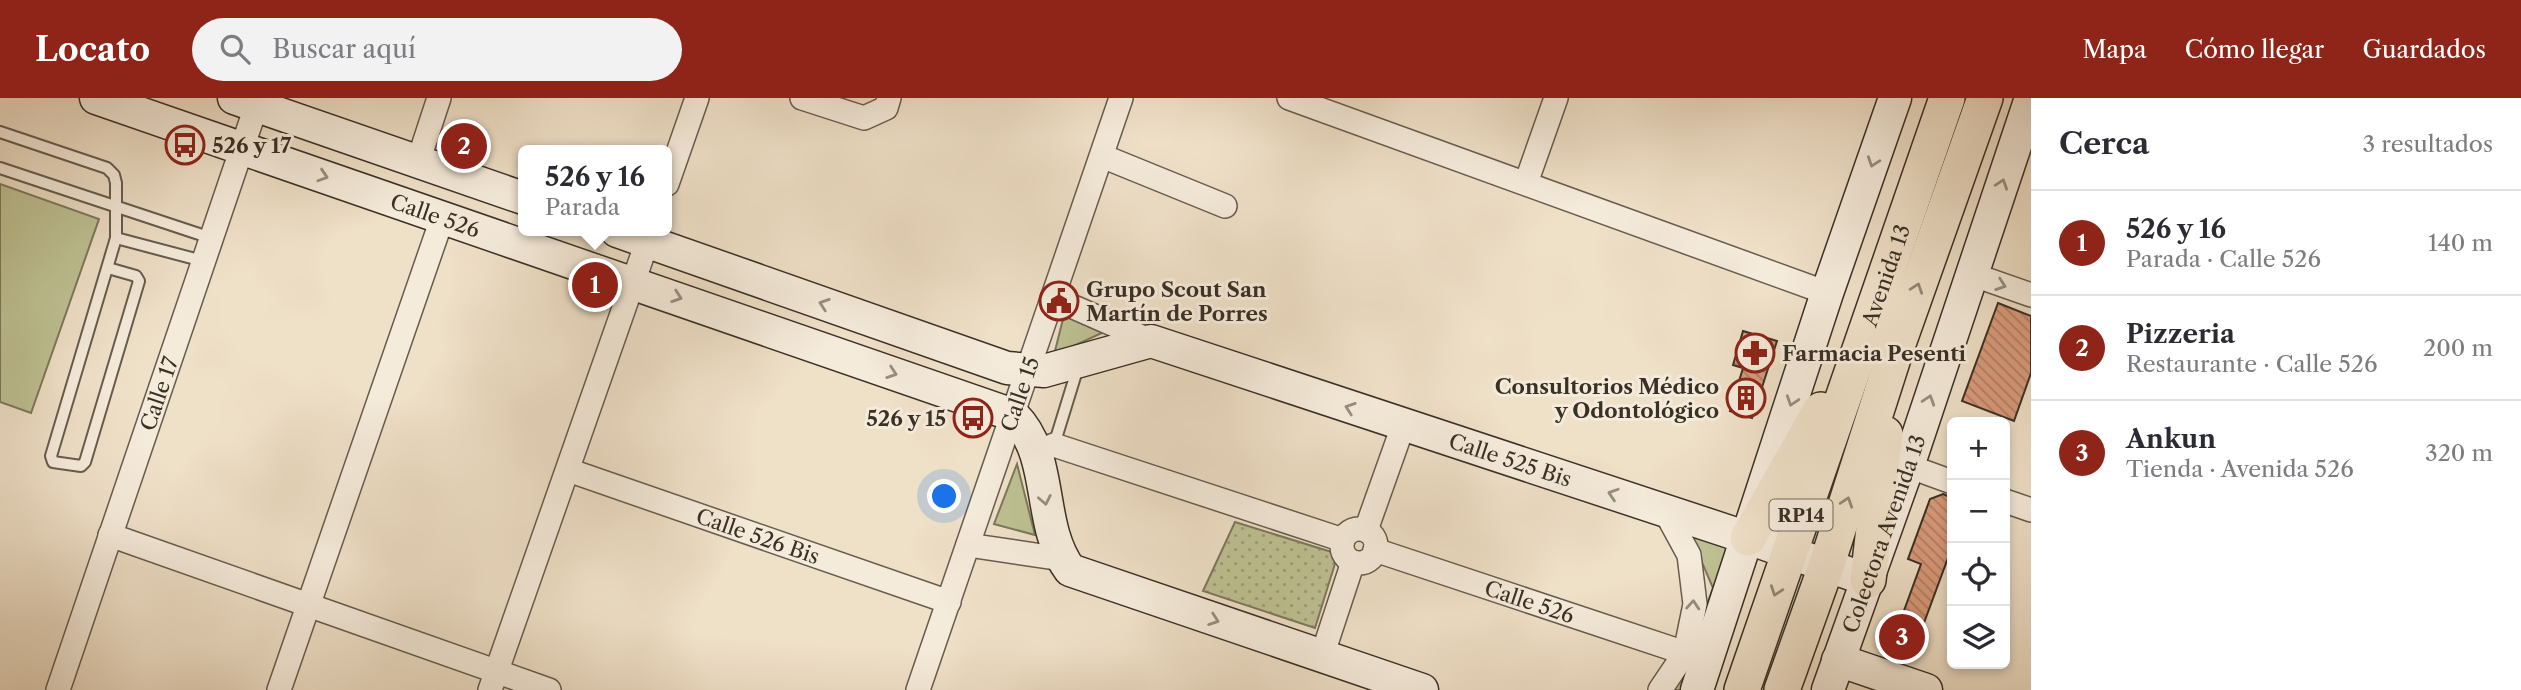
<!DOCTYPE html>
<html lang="es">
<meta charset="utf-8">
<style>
:root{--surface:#fff;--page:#f2f2f3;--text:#2b2b33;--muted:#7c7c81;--line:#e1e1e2;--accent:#8f2418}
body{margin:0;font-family:"Libre Caslon Text",serif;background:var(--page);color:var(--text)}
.controls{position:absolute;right:21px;bottom:21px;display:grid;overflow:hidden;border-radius:10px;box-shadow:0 4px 10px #0003}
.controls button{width:63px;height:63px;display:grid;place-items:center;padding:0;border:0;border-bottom:2px solid var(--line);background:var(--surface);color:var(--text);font:35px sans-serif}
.you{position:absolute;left:945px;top:399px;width:24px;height:24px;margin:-18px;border:5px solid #fff;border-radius:50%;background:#1a73e8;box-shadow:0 0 0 10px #1a73e833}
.badge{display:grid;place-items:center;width:46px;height:46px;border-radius:50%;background:var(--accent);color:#fff;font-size:23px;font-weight:700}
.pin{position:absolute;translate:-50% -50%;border:4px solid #fff;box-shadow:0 2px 7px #0006}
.popup{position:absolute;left:518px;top:47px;width:154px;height:91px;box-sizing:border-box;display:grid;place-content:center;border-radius:10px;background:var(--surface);filter:drop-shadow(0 2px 5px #0005);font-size:23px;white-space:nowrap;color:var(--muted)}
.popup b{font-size:26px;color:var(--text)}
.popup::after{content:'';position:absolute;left:50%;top:100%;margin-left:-14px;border:14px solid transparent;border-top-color:var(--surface)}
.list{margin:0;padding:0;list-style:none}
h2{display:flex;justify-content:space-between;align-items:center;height:91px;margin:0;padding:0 28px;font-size:30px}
h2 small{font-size:23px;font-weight:400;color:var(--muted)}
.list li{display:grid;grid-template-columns:46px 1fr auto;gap:21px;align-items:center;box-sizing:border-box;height:105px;padding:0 28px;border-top:2px solid var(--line)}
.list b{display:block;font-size:26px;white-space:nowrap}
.list p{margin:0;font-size:23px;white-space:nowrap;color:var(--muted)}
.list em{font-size:23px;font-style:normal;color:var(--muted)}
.icon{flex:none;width:38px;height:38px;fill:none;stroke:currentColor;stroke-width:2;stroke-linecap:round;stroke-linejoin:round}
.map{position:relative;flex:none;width:2031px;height:592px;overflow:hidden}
header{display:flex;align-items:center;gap:42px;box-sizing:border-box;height:98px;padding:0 35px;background:var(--accent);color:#fff}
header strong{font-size:33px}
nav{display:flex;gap:38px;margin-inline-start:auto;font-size:24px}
.search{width:490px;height:63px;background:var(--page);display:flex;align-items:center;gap:18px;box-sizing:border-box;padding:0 24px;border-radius:38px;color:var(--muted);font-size:26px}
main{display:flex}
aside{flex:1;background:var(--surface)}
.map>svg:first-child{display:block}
</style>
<header>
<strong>Locato</strong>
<div class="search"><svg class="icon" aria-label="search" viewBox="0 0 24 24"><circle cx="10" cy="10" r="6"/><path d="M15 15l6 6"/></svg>Buscar aquí</div>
<nav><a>Mapa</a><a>Cómo llegar</a><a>Guardados</a></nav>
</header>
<main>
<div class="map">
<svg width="2031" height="592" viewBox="0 0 2031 592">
<defs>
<pattern id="park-dots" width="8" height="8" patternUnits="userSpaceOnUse" patternTransform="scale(1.75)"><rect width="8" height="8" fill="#bec193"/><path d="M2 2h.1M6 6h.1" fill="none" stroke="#9b9d78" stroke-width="1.8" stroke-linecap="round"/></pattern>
<pattern id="building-back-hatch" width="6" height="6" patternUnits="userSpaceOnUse" patternTransform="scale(1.75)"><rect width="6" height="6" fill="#d99a7a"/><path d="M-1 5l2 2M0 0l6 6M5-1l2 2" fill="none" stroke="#b17e64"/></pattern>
</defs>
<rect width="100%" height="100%" fill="#efe0c8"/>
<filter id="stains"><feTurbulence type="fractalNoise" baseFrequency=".00286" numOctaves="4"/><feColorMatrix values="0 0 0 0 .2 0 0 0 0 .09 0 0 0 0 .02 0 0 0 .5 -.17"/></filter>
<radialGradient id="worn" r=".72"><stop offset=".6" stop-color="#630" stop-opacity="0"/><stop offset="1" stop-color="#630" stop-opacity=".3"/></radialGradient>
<g fill="#bec193" stroke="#7c785c" stroke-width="2">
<path d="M0 86 99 121 31 315 0 304Z"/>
<path d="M1064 217 1104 234 1054 257Z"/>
<path d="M1017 366 1035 437 994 426Z"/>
<path d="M1689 434 1731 449 1683 592H1664L1687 561 1713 490Z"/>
</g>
<path fill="url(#park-dots)" stroke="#7c785c" stroke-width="2" d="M1235 424 1338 456 1315 530 1203 493Z"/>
<g fill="url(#building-back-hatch)" stroke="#393026" stroke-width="2">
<path d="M1998 205 2031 218V275L2014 323 1962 303Z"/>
<path d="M1743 233 1777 243 1752 320 1730 313 1743 270 1733 267Z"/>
<path d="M1943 396 1952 400V449L1911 560 1899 555 1894 540 1921 466 1908 461 1930 401Z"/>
</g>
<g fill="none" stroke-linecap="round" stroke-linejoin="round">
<defs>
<g id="lane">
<path d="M0 34 107 70 114 77 116 85V140L203 163"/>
<path d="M0 70 211 140"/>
<path d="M108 170 136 178 139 183 85 364 81 368 53 364 51 358 116 140"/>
<path d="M1054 347 1078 269"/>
</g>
<g id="street">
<path d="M802 0 864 20 886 10 889 0"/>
<path d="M1289 0 1827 195"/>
<path d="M1102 58 1225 108"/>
<path d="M418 64 439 0"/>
<path d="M1526 85 1556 0"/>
<path d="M667 86 697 0"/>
<path d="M1971 176 2031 197"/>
<path d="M1053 200 1151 243"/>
<path d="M1036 355 1054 347 1343 442"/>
<path d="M1908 368 1952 384"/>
<path id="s1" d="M568 372 949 504"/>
<path d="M2005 403 2031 412"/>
<circle cx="1359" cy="448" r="17"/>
<path d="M1366 432 1403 328"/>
<path d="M110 437 549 592"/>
<path d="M968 447 1062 461"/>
<path id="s2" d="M1375 452 1685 555"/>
<path d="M1322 558 1353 464"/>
<path id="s3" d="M58 592 259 0"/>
<path d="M279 592 443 118"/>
<path d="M490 592 651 133"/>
<path id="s4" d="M918 592 1121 0"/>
<path d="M1660 592 1685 555 1695 506 1689 457 1665 413"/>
</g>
<g id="secondary">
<path id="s5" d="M96 0 1013 317C1055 358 1036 426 1070 472L1422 592"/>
<path d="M234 0 523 100"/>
<path id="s6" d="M617 133 1007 270 1044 273 1151 243 1748 440 1868 482"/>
<path d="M1838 562 1926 592"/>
<path d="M1697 592 1827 195 1895 0"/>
<path id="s7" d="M1828 592 1908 368 2031 0"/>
</g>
<g id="primary">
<path d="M1748 440 1821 312"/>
<path d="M1868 482 1885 336"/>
<path id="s8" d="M1742 592 1947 0"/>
<path d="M1782 592 1826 469 1895 254 1985 0"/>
</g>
</defs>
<use href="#lane" stroke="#665c4e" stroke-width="14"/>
<use href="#street" stroke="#665c4e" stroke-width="26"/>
<use href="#secondary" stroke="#393026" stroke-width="35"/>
<use href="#primary" stroke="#393026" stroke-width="38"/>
<use href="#lane" stroke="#f5ebdb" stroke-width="10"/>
<use href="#street" stroke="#f5ebdb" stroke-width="23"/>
<use href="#secondary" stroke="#f5ebdb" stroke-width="32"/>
<use href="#primary" stroke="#efe0c8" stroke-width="35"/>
</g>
<defs><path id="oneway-chevron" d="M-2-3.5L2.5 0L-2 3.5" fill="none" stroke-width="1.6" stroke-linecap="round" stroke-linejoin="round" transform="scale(1.75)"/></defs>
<g stroke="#978e80">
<use href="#oneway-chevron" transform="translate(1873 64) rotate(109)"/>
<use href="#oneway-chevron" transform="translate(323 78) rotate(18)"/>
<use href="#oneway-chevron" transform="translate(2002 86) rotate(-71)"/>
<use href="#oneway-chevron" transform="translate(2001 187) rotate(19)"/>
<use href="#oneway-chevron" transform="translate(677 199) rotate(19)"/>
<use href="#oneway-chevron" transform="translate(824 206) rotate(-161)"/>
<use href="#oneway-chevron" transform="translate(892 275) rotate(19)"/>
<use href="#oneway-chevron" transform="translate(1929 302) rotate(-72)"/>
<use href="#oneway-chevron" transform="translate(1792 303) rotate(108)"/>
<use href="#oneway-chevron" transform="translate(1350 310) rotate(-161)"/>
<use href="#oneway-chevron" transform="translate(1613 396) rotate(-162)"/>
<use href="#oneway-chevron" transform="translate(1045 402) rotate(79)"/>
<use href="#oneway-chevron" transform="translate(1693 507) rotate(-86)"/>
<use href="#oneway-chevron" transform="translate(1214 522) rotate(19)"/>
</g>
<g stroke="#948877">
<use href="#oneway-chevron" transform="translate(1917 190) rotate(-71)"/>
<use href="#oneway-chevron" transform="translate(1847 404) rotate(-72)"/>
<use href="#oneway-chevron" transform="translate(1776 493) rotate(109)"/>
</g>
<defs>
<symbol id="bus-ring" viewBox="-11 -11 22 22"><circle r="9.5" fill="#f5ebdb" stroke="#8f2418" stroke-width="1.5"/><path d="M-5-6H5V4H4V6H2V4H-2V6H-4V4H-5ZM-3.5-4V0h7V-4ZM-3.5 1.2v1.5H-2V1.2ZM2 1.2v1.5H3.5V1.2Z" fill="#8f2418"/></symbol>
<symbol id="civic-ring" viewBox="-11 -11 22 22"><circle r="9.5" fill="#f5ebdb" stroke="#8f2418" stroke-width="1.5"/><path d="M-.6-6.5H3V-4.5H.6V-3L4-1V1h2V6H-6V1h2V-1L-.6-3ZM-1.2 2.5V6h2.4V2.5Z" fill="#8f2418"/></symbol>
<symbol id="pharmacy-ring" viewBox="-11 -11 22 22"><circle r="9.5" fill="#f5ebdb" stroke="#8f2418" stroke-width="1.5"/><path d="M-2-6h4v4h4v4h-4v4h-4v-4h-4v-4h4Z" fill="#8f2418"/></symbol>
<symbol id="building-ring" viewBox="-11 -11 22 22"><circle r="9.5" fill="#f5ebdb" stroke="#8f2418" stroke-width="1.5"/><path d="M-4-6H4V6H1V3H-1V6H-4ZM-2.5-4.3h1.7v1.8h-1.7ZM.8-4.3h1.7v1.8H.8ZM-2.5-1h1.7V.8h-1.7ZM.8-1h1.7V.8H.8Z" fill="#8f2418"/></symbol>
</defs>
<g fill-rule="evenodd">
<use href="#bus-ring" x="163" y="25" width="44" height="44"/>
<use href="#civic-ring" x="1037" y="181" width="44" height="44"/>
<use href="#pharmacy-ring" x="1733" y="233" width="44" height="44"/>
<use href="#building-ring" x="1724" y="278" width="44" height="44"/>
<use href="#bus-ring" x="951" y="298" width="44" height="44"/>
</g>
<g text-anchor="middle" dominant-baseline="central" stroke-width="6" stroke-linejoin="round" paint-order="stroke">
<rect fill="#f5ebdb" stroke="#71685c" stroke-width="2" x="1769.5" y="401.5" width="63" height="31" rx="5"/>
<g font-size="19" font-weight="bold" fill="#393026">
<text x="1801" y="417">RP14</text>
</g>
<g font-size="21" font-weight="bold" fill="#393026" stroke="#f5ebdb" text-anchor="start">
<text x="212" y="47">526 y 17</text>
<text x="1086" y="191">Grupo Scout San<tspan x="1086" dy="24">Martín de Porres</tspan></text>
<text x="1782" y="255">Farmacia Pesenti</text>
<text x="1719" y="288" text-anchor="end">Consultorios Médico<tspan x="1719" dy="24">y Odontológico</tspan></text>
<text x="946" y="320" text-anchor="end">526 y 15</text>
</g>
<g font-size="21" fill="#393026" stroke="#f5ebdb">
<text stroke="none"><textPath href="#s5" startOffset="359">Calle 526</textPath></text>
<text stroke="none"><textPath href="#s8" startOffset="439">Avenida 13</textPath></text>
<text stroke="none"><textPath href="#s3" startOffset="313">Calle 17</textPath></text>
<text stroke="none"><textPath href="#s4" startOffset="313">Calle 15</textPath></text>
<text stroke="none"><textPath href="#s6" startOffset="940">Calle 525 Bis</textPath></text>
<text stroke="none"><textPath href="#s7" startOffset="166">Colectora Avenida 13</textPath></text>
<text stroke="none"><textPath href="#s1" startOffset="201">Calle 526 Bis</textPath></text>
<text stroke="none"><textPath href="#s2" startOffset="163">Calle 526</textPath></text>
</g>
</g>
<rect width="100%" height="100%" filter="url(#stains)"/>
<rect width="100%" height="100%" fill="url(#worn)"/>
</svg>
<div class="controls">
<button>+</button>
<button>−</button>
<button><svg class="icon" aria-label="locate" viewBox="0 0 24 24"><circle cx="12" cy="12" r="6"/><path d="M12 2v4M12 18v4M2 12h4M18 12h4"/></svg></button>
<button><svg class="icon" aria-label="layers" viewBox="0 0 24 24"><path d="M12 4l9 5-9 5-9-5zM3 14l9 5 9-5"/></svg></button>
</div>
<div class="you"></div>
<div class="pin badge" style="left:595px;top:187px">1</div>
<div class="popup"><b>526 y 16</b>Parada</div>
<div class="pin badge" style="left:464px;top:48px">2</div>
<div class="pin badge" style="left:1902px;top:539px">3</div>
</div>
<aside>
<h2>Cerca<small>3 resultados</small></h2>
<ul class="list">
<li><span class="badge">1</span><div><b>526 y 16</b><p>Parada · Calle 526</p></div><em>140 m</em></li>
<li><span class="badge">2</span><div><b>Pizzeria</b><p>Restaurante · Calle 526</p></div><em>200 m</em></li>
<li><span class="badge">3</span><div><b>Ankun</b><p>Tienda · Avenida 526</p></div><em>320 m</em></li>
</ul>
</aside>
</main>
